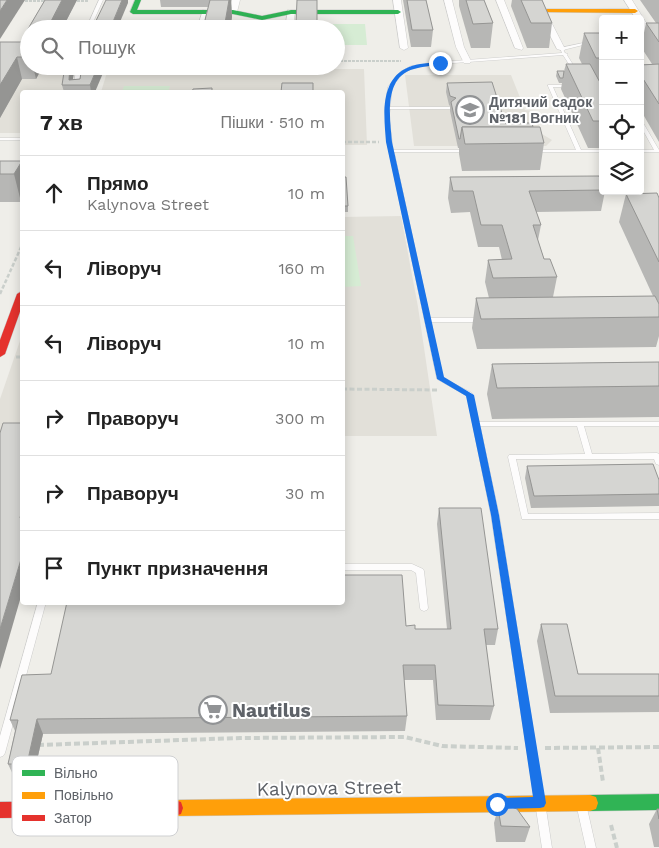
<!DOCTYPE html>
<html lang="uk">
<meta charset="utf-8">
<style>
:root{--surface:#fff;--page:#f2f2f2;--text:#222;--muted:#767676;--line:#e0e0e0}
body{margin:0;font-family:"Work Sans",sans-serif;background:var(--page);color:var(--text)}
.controls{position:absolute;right:15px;top:15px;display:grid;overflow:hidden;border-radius:5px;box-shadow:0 2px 12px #0003}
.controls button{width:45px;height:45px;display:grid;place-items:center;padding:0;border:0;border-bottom:1px solid var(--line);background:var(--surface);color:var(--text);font:25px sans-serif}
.stop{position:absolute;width:15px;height:15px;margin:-11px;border:4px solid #1a73e8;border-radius:50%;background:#fff}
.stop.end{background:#1a73e8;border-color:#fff;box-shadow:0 1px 5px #0008}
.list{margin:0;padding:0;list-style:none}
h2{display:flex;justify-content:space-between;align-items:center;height:65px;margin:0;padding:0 20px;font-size:21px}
h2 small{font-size:16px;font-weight:400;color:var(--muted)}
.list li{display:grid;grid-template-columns:32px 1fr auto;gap:15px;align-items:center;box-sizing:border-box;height:75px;padding:0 20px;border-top:1px solid var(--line)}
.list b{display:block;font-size:19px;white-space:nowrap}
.list p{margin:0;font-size:16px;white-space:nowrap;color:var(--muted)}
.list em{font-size:16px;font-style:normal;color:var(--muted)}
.icon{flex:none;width:28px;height:28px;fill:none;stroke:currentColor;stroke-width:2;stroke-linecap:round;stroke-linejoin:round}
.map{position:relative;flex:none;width:659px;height:848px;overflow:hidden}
.search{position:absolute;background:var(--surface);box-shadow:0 2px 12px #0003;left:20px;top:20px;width:325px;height:55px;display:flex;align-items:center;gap:12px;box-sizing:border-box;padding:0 18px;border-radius:28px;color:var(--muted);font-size:19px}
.panel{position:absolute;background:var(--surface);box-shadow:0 2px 12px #0003;left:20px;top:90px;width:325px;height:515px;border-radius:5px}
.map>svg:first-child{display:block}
</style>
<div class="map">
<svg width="659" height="848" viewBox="0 0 659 848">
<rect width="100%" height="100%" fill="#efeee9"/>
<g fill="#e2e0d9">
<path d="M0 64 66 66 64 92H22V133H0Z"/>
<path d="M108 69H364L367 145H343L342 92H101Z"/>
<path d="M405 75H511L525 110 534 111 542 134 552 140 546 146H414Z"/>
<path d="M401 216 418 307 437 436H343L342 217Z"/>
<path d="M22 335V438H0V399Z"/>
</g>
<g fill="#d6ecd4">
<path d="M333 24H365L367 45H336V29H333Z"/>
<path d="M124 86H170L168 92H122Z"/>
<path d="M343 236H353L361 286 343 287Z"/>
</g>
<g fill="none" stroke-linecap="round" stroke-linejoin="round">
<defs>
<g id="lane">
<path d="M99 0H103L90 29H86Z"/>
<rect x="640" y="42" width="19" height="2"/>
<path d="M583 43H603V45H583L563 50 565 53 568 54 567 55 577 71 575 72H574L563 55 440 64 413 68 402 74 392 87 390 107H451L453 108 451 109H390L389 117 393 150H469L471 151 469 152H394L430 318H482L485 320 482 322H431L443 378 472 393 479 422H659V426H584L592 454 657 453 659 454V465L656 464 654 459H516L528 514 659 513V519H522L508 457 509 455 585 454 577 426H480L499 515 544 798 542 801 539 803 536 801 534 798 491 515 467 396 437 379 387 142 385 108 388 87 400 72 411 66 440 62 562 53 560 48Z"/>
<path d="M548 85H571V87H553L581 150H603V152H532V150H576L548 86Z"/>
<path d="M640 120 642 121 659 150V152H640V150H654L640 125Z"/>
<rect x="0" y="138" width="22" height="2"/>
<path d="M342 564H412L423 569 424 571 428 608 427 610 424 611 421 610 420 608 416 573 411 570H342Z"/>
<path d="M38 602H46L5 753 3 756 0 757V736Z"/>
<path d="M582 803 585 805 587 808 596 848H586L577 808 579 805Z"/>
<path d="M541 804 544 806 546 809 552 848H542L536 809 538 806Z"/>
</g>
<g id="street">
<path d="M232 0H240L237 12 233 14 229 12Z"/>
<path d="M393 0H401L408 48 404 50 400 48Z"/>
<path d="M444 0H452L464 47 471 61 470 63H464L456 47Z"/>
<path d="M496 0H504L523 48 522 50 515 48Z"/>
<path d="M532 0H540L565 49 564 51 557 49Z"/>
<path d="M624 0H632L658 42 657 44H651L640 26V19H636Z"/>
<path d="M203 10 210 12 205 29H197Z"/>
<path d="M288 10 295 12 293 29H285Z"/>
<path d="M73 66H83L84 68 81 92H73L76 69Z"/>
</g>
<g id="fast">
<path d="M135 0H141L137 10H233L262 16 291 10H398L401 12 398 14H291L262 20 233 14H133L130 12Z"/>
<path d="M659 794V810L590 811 584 809 582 803 584 797 590 795Z"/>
</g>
<g id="slow">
<path d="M542 9H635L638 11 635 13 540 12 539 11Z"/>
<path d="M590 795 596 797 598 803 596 809 590 811 175 816 169 814 167 808 169 802 175 800Z"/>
</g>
<g id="jam">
<path d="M22 291V306L5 354 0 357V340L17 294Z"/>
<path d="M175 800 181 802 183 808 181 814 175 816 0 818V802Z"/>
</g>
</defs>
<use href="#lane" stroke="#cccccb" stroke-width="1"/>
<use href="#street" stroke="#cccccb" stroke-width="1"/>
<use href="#fast" stroke="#cbcbca" stroke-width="1"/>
<use href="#slow" stroke="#cbcbca" stroke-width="1"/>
<use href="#jam" stroke="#cbcbca" stroke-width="1"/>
<g stroke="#cacfcb" stroke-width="2" stroke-dasharray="3 1" stroke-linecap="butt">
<path d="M21 1H47"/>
<path d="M73 1H89"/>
<path d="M336 61H401"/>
</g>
<g stroke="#cacfcb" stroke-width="2.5" stroke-dasharray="4 2" stroke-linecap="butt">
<path d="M342 142H379"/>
<path d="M0 294 22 245"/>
</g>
<g stroke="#cacfcb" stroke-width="3" stroke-dasharray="5 2.5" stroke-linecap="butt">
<path d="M16 357H22"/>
<path d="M342 389 437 390"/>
</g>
<g stroke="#cacfcb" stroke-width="4" stroke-dasharray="6 3" stroke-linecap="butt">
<path d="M38 745 240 738 405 737 442 746 518 748"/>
<path d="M545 748 659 747"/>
<path d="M598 748 603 782"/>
<path d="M611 825 617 848"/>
</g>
<use href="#lane" fill="#fdfcfc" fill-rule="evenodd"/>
<use href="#street" fill="#fdfcfc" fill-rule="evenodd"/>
<use href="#fast" fill="#30b455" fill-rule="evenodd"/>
<use href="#slow" fill="#ff9f0a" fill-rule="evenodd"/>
<use href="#jam" fill="#e5322d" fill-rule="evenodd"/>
</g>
<g fill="#b7b7b5">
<path d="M45 0H77L62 29H29V66H43L36 79H22L0 118V42H21L26 38 25 34Z"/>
<path d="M160 0H231L232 17 230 29H205L204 24 208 7H161Z"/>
<path d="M317 0V29H296V23Z"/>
<path d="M403 0H426L433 30 431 47H411Z"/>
<path d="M459 0H484L493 23 490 48H471L459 6Z"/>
<path d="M512 0H542L552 23 549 48H527L511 6Z"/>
<path d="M640 0H659V142L640 109V65L652 64 641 47 646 23H656Z"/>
<path d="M584 33H603V83H600L603 88V148H588L561 89 562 83H559L556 76 557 71H564L566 64H582L579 58Z"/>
<path d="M82 66 95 92H64L62 85 74 71 73 79H80Z"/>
<path d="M447 83 505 123 533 127 544 143 540 170 462 171 459 154V148H458L450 111V106L449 105 446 92Z"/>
<path d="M0 161 22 165V200L21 202H0Z"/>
<path d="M342 177 348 206V212H342Z"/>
<path d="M450 177 603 185V191H605L601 211 536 212 541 225 538 240 544 259 557 277 553 297 653 296 619 222 626 194 659 198V336L656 347 477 349 472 328 476 298H489L485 282 488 260H502L499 247H478L470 212 451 213 448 198Z"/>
<path d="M659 362V417L492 419 487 394 492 364Z"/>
<path d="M527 466 659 480V506L531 508 525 478Z"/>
<path d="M439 508 498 629 495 645H486L494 706 490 720H436L433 680H404L407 716 405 731 43 734 33 778 15 779 8 764 15 731 10 720 51 674 406 626 415 629H447L437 524Z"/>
<path d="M541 624 578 674H659V712L550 713 537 641Z"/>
<path d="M498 808 530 827 525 842H496L494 823Z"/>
<path d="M657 809H659V847H654L649 824Z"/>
</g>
<g fill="#959593">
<path d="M7 0H25L0 39V11Z"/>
<path d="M62 0H77L62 29H47Z"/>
<path d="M122 0H128V3L117 29H110Z"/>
<path d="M229 0H231L232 17 230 29H225V23Z"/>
<path d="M17 57 22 79 0 118V85Z"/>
<path d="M33 66H43L36 79Z"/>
<path d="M70 66H73L74 71 72 85 69 80Z"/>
<path d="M98 66H106L95 92H91L90 85Z"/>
<path d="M22 161V200L21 202 14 174Z"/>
<path d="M22 509V526L20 518Z"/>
<path d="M22 556V593L0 669V629Z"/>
<path d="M37 719 43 734 33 778 27 764Z"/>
</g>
<g fill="#d5d5d2" stroke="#959593">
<path d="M0 0H7L0 11Z"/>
<path d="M45 0H62L47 29H29V57H17L0 85V42H21L26 38 25 34Z"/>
<path d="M106 0H122L110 29H92Z"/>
<path d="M210 0H229L225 23 204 24Z"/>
<path d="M297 0H317V23H296Z"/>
<path d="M407 0H426L433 30H412Z"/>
<path d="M466 0H484L493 23 473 24Z"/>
<path d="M521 0H542L552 23H531Z"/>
<path d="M646 23H659V42Z"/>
<path d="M584 33H603V58H596Z"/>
<path d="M566 64H590L603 88V121H593Z"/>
<path d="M659 64V104L640 74V65Z"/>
<path d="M65 66H70L69 80 80 79 82 66H98L90 85H62Z"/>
<path d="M557 71H564L563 78H560Z"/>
<path d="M492 82 505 123H532L533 127H462L460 139H459L451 102 456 98 450 96 447 83Z"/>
<path d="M282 83H313V92H281Z"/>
<path d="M212 88V92H192L193 89Z"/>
<path d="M462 127H540L544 143 465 144Z"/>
<path d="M0 161H22L14 174H0Z"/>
<path d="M599 176 603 185V190L529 191 541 225H533L544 259H550L557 277 493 278 488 260 512 259 502 225H481L473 191H453L450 177Z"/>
<path d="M342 177H346L348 206H342Z"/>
<path d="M657 193 659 198V262L626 194Z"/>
<path d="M655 296 659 304V317L481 319 476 298Z"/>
<path d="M659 362V386L497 388 492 364Z"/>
<path d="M3 423H22V509L20 518H22V556L0 629V433Z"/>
<path d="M653 464 659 480V494L534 496 527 466Z"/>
<path d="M439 508H481L498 629H484L494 706 438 705 435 665H403L407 716 37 719 27 764H8L18 720H10L22 675 51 674 67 602H342V575H402L406 626 415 625V629H451Z"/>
<path d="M541 624H567L578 674H659V696H555Z"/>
<path d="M508 806 517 809 530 827 501 826 498 808Z"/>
<path d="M657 809H659V819Z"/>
</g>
<path fill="#1a73e8" d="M440 62 441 64C432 66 423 66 414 69 383 77 390 118 392 142L444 377 474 395 499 515 546 803 544 807 540 808 497 809 493 807 491 804 493 800 497 798 533 797 491 515 466 396 437 379 386 142C384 116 379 79 409 67 418 63 430 63 440 62Z"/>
<defs>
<symbol id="school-ring" viewBox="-11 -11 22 22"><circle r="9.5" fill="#fff" stroke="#919395" stroke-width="1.5"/><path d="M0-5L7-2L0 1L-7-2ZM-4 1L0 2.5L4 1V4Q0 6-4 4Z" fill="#919395"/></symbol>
<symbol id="supermarket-ring" viewBox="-11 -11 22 22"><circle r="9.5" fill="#fff" stroke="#919395" stroke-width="1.5"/><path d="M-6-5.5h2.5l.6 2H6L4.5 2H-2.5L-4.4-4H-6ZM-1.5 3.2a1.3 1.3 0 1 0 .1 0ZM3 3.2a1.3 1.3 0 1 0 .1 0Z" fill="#919395"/></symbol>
</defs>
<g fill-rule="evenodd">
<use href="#school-ring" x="454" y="94" width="32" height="32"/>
<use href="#supermarket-ring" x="197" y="694" width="32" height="32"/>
</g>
<g text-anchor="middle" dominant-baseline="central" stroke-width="4" stroke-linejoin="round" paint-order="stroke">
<g font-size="14" font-weight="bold" fill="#5e6268" stroke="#fff" text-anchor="start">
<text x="489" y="102">Дитячий садок<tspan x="489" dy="16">№181 Вогник</tspan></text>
</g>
<g font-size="19" font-weight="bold" fill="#5e6268" stroke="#fff" text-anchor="start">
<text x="232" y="710">Nautilus</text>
</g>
<g font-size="19" fill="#5e6268" stroke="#fff">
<text transform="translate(329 788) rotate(-1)">Kalynova Street</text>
</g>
</g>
<rect x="12" y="756" width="166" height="80" rx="8" fill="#fff" stroke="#cfd0d2" stroke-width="1"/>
<rect x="22" y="770" width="23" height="6" fill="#30b455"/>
<rect x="22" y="792" width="23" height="7" fill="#ff9f0a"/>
<rect x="22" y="815" width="23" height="6" fill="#e5322d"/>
<g font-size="14" fill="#5e6268">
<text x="54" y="778">Вільно</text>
<text x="54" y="800">Повільно</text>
<text x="54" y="823">Затор</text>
</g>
</svg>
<div class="controls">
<button>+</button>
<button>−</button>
<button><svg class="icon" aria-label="locate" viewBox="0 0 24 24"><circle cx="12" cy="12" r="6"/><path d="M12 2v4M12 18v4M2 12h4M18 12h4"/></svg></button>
<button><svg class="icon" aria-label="layers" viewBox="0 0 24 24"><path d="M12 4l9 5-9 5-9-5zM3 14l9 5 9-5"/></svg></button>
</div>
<div class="stop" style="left:497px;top:804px"></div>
<div class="stop end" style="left:440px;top:63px"></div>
<div class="search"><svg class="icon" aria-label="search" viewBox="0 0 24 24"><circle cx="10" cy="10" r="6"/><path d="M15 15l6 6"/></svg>Пошук</div>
<section class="panel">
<h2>7 хв<small>Пішки · 510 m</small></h2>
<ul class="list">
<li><svg class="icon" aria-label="ahead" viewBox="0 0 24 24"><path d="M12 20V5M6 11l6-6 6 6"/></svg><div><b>Прямо</b><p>Kalynova Street</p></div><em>10 m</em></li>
<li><svg class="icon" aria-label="left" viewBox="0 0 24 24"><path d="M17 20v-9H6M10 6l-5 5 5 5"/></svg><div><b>Ліворуч</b></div><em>160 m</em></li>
<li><svg class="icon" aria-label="left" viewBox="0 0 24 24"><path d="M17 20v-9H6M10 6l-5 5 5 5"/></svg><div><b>Ліворуч</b></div><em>10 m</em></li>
<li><svg class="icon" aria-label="right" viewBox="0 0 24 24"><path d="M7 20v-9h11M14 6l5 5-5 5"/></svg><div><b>Праворуч</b></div><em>300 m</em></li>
<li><svg class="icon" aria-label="right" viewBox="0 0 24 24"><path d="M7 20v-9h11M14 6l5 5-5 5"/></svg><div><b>Праворуч</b></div><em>30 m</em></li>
<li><svg class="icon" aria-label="arrive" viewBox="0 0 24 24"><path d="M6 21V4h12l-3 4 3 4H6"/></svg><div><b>Пункт призначення</b></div></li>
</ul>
</section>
</div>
